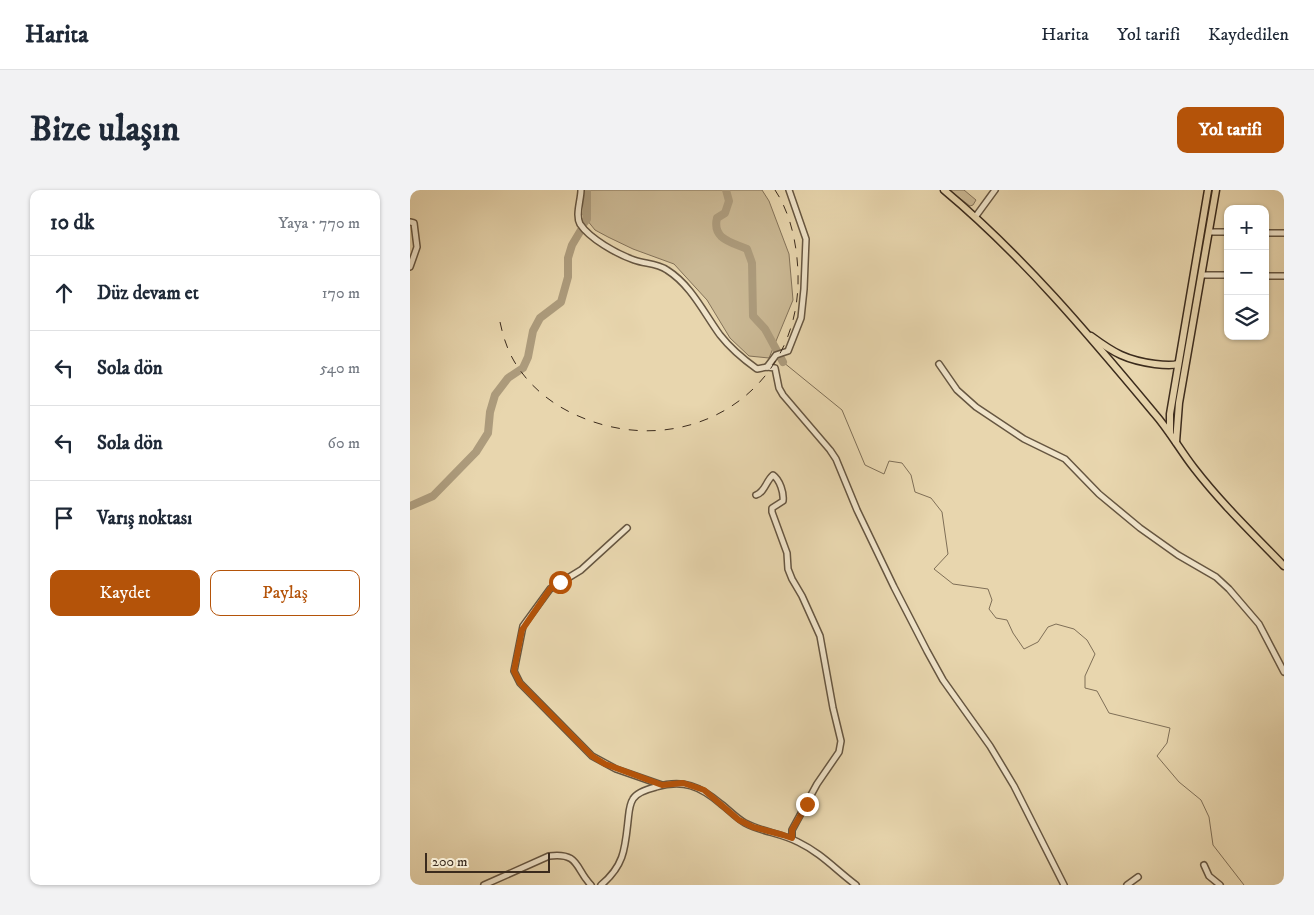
<!DOCTYPE html>
<html lang="tr">
<meta charset="utf-8">
<style>
:root{--surface:#fff;--page:#f2f2f3;--text:#1f2937;--muted:#747a83;--line:#e0e1e3;--accent:#b45309}
body{margin:0;font-family:"IM FELL DW Pica",serif;background:var(--page);color:var(--text)}
.controls{position:absolute;right:15px;top:15px;display:grid;overflow:hidden;border-radius:10px;box-shadow:0 1px 4px #0004}
.controls button{width:45px;height:45px;display:grid;place-items:center;padding:0;border:0;border-bottom:1px solid var(--line);background:var(--surface);color:var(--text);font:25px sans-serif}
.scale{position:absolute;left:15px;bottom:12px;width:125px;box-sizing:border-box;padding-left:5px;border:2px solid #3b2b1d;border-top:0;font-size:14px;line-height:18px;white-space:nowrap;color:#3b2b1d;-webkit-text-stroke:4px #f0e4ca;paint-order:stroke}
.stop{position:absolute;width:15px;height:15px;margin:-11px;border:4px solid #b45309;border-radius:50%;background:#fff}
.stop.end{background:#b45309;border-color:#fff;box-shadow:0 1px 5px #0008}
.list{margin:0;padding:0;list-style:none}
h2{display:flex;justify-content:space-between;align-items:center;height:65px;margin:0;padding:0 20px;font-size:21px}
h2 small{font-size:16px;font-weight:400;color:var(--muted)}
.list li{display:grid;grid-template-columns:32px 1fr auto;gap:15px;align-items:center;box-sizing:border-box;height:75px;padding:0 20px;border-top:1px solid var(--line)}
.list b{display:block;font-size:19px;white-space:nowrap}
.list em{font-size:16px;font-style:normal;color:var(--muted)}
.actions{display:flex;gap:10px;padding:15px 20px}
.actions a{flex:1;padding:11px 0;border:1px solid var(--accent);border-radius:10px;text-align:center;font-size:18px;color:var(--accent)}
.actions .main{background:var(--accent);color:#fff}
.icon{flex:none;width:28px;height:28px;fill:none;stroke:currentColor;stroke-width:2;stroke-linecap:round;stroke-linejoin:round}
.map{position:relative;flex:none;width:874px;height:695px;overflow:hidden;border-radius:10px}
header{display:flex;align-items:center;gap:30px;box-sizing:border-box;height:70px;padding:0 25px;background:var(--surface);border-bottom:1px solid var(--line)}
header strong{font-size:24px}
nav{display:flex;gap:28px;margin-inline-start:auto;font-size:18px}
.intro{display:flex;align-items:center;justify-content:space-between;box-sizing:border-box;height:120px;padding:0 30px}
h1{margin:0;font-size:35px}
.button{padding:12px 22px;border-radius:10px;background:var(--accent);color:#fff;font-size:18px;font-weight:700}
main{display:flex;gap:30px;padding:0 30px}
aside{flex:1;background:var(--surface);border-radius:10px;box-shadow:0 1px 4px #0004}
.map>svg:first-child{display:block}
</style>
<header>
<strong>Harita</strong>
<nav><a>Harita</a><a>Yol tarifi</a><a>Kaydedilen</a></nav>
</header>
<div class="intro"><h1>Bize ulaşın</h1><a class="button">Yol tarifi</a></div>
<main>
<aside>
<h2>10 dk<small>Yaya · 770 m</small></h2>
<ul class="list">
<li><svg class="icon" aria-label="ahead" viewBox="0 0 24 24"><path d="M12 20V5M6 11l6-6 6 6"/></svg><div><b>Düz devam et</b></div><em>170 m</em></li>
<li><svg class="icon" aria-label="left" viewBox="0 0 24 24"><path d="M17 20v-9H6M10 6l-5 5 5 5"/></svg><div><b>Sola dön</b></div><em>540 m</em></li>
<li><svg class="icon" aria-label="left" viewBox="0 0 24 24"><path d="M17 20v-9H6M10 6l-5 5 5 5"/></svg><div><b>Sola dön</b></div><em>60 m</em></li>
<li><svg class="icon" aria-label="arrive" viewBox="0 0 24 24"><path d="M6 21V4h12l-3 4 3 4H6"/></svg><div><b>Varış noktası</b></div></li>
</ul>
<div class="actions"><a class="main">Kaydet</a><a>Paylaş</a></div>
</aside>
<div class="map">
<svg width="874" height="695" viewBox="0 0 874 695">
<rect width="100%" height="100%" fill="#e8d6ae"/>
<filter id="stains"><feTurbulence type="fractalNoise" baseFrequency=".004" numOctaves="4"/><feColorMatrix values="0 0 0 0 .2 0 0 0 0 .09 0 0 0 0 .02 0 0 0 .5 -.17"/></filter>
<radialGradient id="worn" r=".72"><stop offset=".6" stop-color="#630" stop-opacity="0"/><stop offset="1" stop-color="#630" stop-opacity=".3"/></radialGradient>
<g fill="#cbb995" stroke="#837259">
<path d="M176 0H352L359 11 379 64 383 110 359 168 339 166 320 148 297 110 264 74 223 59 198 47 185 40 173 25Z"/>
<path d="M539 0H554L566 10 563 15 560 16Z"/>
</g>
<g fill="none" stroke-linecap="round" stroke-linejoin="round">
<path stroke="#7f6f57" stroke-width="1" d="M373 172 432 220 455 275 474 284 479 271 492 273 501 285 505 302 521 308 532 322 538 364 524 379 543 394 578 399 582 410 579 419 586 428 597 430 603 443 614 459 628 452 638 437 646 434 664 439 677 450 685 464 675 486V498L687 501 699 523 760 538 757 553 747 566 769 592 791 610 799 627 803 655 834 695"/>
<g stroke="#ad9c7d" stroke-width="8">
<path d="M316 0 319 11 315 23 307 28C302 49 321 52 337 59L342 73 343 126 355 139 373 172"/>
<path d="M174 33 177 29V0"/>
<path d="M0 316 23 306 66 262 78 243 80 222 85 205 98 188 113 178 118 167 123 141 130 128 151 112 158 87V68L162 55 171 40"/>
</g>
<defs>
<g id="minor">
<path d="M171 0C171 10 165 25 170 34 180 49 207 64 224 70 235 74 247 73 257 80 281 95 294 123 310 145 321 159 333 169 347 179L357 177 365 178 369 198 373 205 420 260 426 269 447 320 484 397 517 461 533 490 580 556 604 596 654 695"/>
<path d="M566 26 585 0"/>
<path d="M0 32 4 33 7 57 0 77"/>
<path d="M799 42H818"/>
<path d="M855 43H874"/>
<path d="M792 85H818"/>
<path d="M855 86H874"/>
<path d="M529 174 547 200 566 217 614 249 655 269 689 304 730 338 768 365 806 387 819 399 849 434 874 482"/>
<path d="M357 177 366 165 378 161 391 128 394 99 396 49 379 0"/>
<path d="M346 305C355 302 356 291 363 285 370 290 374 303 373 311L362 318V322L377 363 378 379 382 389 392 406 410 446 423 518 431 551 429 562 407 594 382 640V648"/>
<path d="M217 338 171 380 140 399 113 436 104 481 110 493 182 566 206 579 252 595"/>
<path d="M794 675 799 686 810 695"/>
<path d="M74 695 139 666C170 662 165 679 181 695"/>
<path d="M191 695C214 676 215 659 218 631 219 623 219 615 223 609 227 602 238 599 246 597 273 589 290 596 311 614 319 620 326 628 335 633 352 642 371 643 388 652 411 663 426 680 446 695"/>
<path d="M717 695 728 687"/>
</g>
<g id="major">
<path d="M534 0C612 65 679 145 744 223 759 240 770 260 784 278 811 313 843 344 874 376"/>
<path d="M681 146C704 163 716 170 745 174 753 175 761 176 768 174"/>
<path d="M760 243V224L798 0"/>
<path d="M766 252 769 213 806 0"/>
</g>
</defs>
<use href="#minor" stroke="#665641" stroke-width="8"/>
<use href="#major" stroke="#3b2b1d" stroke-width="9"/>
<use href="#minor" stroke="#f0e4ca" stroke-width="5"/>
<use href="#major" stroke="#e8d6ae" stroke-width="6"/>
<path stroke="#3b2b1d" stroke-width="1" stroke-dasharray="9 9" stroke-linecap="butt" d="M90 132C93 146 97 159 104 171 118 195 141 214 166 225 274 274 392 204 388 83 387 55 381 24 365 0"/>
</g>
<g fill="none" stroke-linecap="round" stroke-linejoin="round">
<path stroke="#b45309" stroke-width="6" d="M150 392 140 399 112 440 104 481 110 493 182 566 195 574 252 595 273 593 294 600 329 630 343 637 373 645 382 648V640L397 614"/>
</g>
<rect width="100%" height="100%" filter="url(#stains)"/>
<rect width="100%" height="100%" fill="url(#worn)"/>
</svg>
<div class="controls">
<button>+</button>
<button>−</button>
<button><svg class="icon" aria-label="layers" viewBox="0 0 24 24"><path d="M12 4l9 5-9 5-9-5zM3 14l9 5 9-5"/></svg></button>
</div>
<div class="scale">200 m</div>
<div class="stop" style="left:150px;top:392px"></div>
<div class="stop end" style="left:397px;top:614px"></div>
</div>
</main>
